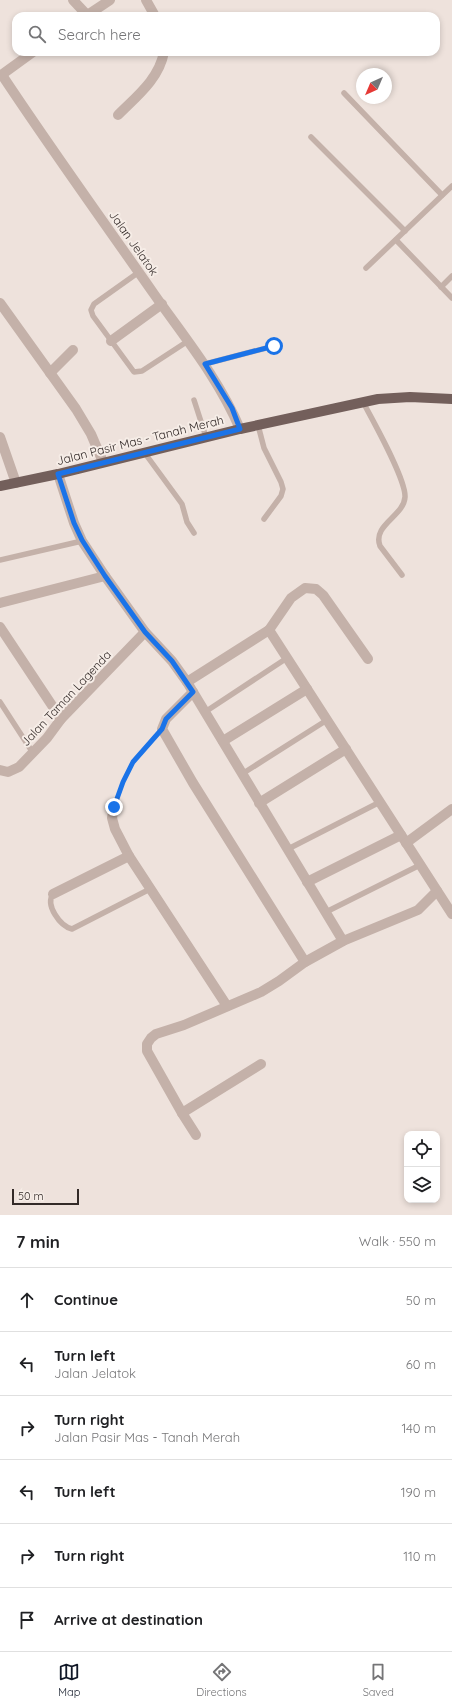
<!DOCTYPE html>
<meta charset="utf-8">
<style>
:root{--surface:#fff;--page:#f2f2f2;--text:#202124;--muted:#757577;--line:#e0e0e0;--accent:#111827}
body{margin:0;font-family:Quicksand,sans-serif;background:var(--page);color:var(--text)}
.controls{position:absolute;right:12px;bottom:12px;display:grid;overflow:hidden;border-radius:8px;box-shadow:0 2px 6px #0003}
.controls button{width:36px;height:36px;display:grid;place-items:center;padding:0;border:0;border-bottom:1px solid var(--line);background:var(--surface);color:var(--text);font:20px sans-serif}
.compass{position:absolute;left:356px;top:68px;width:36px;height:36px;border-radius:50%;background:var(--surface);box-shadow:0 2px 6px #0003;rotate:224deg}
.scale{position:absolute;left:12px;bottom:10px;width:67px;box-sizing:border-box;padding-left:4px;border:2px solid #332a28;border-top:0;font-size:11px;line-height:14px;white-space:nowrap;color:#332a28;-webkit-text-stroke:3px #f6ede7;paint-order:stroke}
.stop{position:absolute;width:12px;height:12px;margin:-9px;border:3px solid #1a73e8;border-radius:50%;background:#fff}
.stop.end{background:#1a73e8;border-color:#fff;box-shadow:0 1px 4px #0008}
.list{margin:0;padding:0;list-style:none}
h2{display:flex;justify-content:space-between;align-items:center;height:52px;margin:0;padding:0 16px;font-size:17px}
h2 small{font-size:13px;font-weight:400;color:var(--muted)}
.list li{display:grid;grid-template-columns:26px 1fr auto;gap:12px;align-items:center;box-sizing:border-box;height:64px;padding:0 16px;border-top:1px solid var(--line)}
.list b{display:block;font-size:15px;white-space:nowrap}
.list p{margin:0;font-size:13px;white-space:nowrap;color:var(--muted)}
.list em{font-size:13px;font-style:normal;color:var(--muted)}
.icon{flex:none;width:22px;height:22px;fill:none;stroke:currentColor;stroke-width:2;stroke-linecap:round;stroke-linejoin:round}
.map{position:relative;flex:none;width:452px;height:1215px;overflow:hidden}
.search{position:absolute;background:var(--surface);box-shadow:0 2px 6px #0003;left:12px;right:12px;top:12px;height:44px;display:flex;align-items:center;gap:10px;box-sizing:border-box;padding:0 14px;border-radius:12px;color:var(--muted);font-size:15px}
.sheet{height:436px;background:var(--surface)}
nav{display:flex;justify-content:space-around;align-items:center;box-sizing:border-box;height:56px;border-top:1px solid var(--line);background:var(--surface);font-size:11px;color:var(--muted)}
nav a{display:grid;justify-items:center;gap:2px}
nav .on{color:var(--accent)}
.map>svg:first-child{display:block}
</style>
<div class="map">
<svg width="452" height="1215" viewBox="0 0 452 1215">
<rect width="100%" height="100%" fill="#eee2dc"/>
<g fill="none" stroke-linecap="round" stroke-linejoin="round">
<path stroke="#b09b94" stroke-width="1.5" stroke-dasharray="2 2" stroke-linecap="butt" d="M117 797 133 762 155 737"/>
<g stroke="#c4b1a9" stroke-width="5.5">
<path d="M344 93 442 195"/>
<path d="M311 137 405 231"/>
<path d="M396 240 452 298"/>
<path d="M366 268 452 186"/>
<path d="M139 272 94 304 91 310 93 316 134 372 142 371 188 341"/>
<path d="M441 287 452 276"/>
<path d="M205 364 274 346"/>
<path d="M194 400 206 437"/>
<path d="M363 402C373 421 406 479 405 497 404 516 372 525 380 546L402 575"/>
<path d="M258 425 264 448 281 482 283 489 281 496 264 519"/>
<path d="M144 452 182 504 187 522 194 533"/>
<path d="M0 560 82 541"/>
<path d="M0 702 33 753"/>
<path d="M205 712 287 658"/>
<path d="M242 774 327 720"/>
<path d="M288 849 380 802"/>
<path d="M53 894C45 905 60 926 72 929L150 889"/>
<path d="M326 912 420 865"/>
</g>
<g stroke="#c4b1a9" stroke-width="10">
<path d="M73 0 87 15"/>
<path d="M146 0 155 16"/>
<path d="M86 16 110 0"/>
<path d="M2 75C51 149 103 221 154 294 185 338 219 379 240 429"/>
<path d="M0 76 33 52"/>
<path d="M118 115C137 96 159 79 164 52"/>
<path d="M0 303 76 409 91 434 103 462"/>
<path d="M111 341 162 304"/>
<path d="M50 373 73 350"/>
<path d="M0 437 16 483"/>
<path d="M58 474 74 523 82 541 105 576 145 632 172 661 187 682 343 941"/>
<path d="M0 603 105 576"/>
<path d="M0 627 61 719"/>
<path d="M269 630 452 914"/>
<path d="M187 682 269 630 291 598 305 588 316 589 323 595 368 659"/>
<path d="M193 692 166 719 162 729 193 783 305 962"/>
<path d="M223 741 307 689"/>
<path d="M0 770 8 772 19 767 47 738 61 719 145 632"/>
<path d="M259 803 346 749"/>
<path d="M114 807 112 818 115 829 129 856 227 1006"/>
<path d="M406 843 452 809"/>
<path d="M307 882 401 835"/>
<path d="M53 894 129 856"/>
<path d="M182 1113 261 1064"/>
<path d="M196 1135 182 1113 147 1051V1044L151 1038 156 1034 184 1025 261 992 279 981 305 962 343 941 418 910 437 891"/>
</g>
<path stroke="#735f5b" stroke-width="10" d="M0 486 58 474 240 429 378 399 410 397 452 399"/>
</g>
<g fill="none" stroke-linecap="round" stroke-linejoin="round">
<path stroke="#1a73e8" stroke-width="5" d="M114 807 123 782 133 762 162 729 166 719 193 692 172 661 145 632 105 576 82 540 74 523 58 474 240 429 232 408 205 364 274 346"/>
</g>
<g text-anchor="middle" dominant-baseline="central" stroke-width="4" stroke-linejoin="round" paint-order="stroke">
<g font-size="12" fill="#332a28" stroke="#f6ede7">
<text transform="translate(134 243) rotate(55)">Jalan Jelatok</text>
<text transform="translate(140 440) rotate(-14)">Jalan Pasir Mas - Tanah Merah</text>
<text transform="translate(66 698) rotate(-47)">Jalan Taman Lagenda</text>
</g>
</g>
</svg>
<div class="controls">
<button><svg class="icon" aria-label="locate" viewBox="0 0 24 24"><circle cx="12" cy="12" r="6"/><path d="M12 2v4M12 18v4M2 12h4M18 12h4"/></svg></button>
<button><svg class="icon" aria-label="layers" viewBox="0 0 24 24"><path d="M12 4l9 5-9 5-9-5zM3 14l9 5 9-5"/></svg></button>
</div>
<svg class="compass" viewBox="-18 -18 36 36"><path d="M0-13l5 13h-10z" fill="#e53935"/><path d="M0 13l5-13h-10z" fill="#757577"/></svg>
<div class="scale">50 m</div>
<div class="stop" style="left:274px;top:346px"></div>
<div class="stop end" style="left:114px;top:807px"></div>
<div class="search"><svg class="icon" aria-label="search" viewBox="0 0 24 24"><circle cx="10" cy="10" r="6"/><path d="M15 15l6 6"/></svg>Search here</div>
</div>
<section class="sheet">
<h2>7 min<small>Walk · 550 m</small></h2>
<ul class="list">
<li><svg class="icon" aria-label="ahead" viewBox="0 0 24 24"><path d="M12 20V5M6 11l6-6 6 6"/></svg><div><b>Continue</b></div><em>50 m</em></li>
<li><svg class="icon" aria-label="left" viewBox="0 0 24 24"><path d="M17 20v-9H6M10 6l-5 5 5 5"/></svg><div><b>Turn left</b><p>Jalan Jelatok</p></div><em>60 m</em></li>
<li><svg class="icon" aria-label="right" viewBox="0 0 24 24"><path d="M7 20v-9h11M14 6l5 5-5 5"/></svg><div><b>Turn right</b><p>Jalan Pasir Mas - Tanah Merah</p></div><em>140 m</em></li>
<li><svg class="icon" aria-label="left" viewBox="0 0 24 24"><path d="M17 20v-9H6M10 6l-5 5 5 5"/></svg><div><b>Turn left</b></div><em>190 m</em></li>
<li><svg class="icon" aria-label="right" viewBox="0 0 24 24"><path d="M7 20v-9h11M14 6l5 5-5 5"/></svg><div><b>Turn right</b></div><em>110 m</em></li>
<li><svg class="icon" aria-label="arrive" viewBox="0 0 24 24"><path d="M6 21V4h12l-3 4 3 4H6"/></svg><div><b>Arrive at destination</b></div></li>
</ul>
</section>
<nav>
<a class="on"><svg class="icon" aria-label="map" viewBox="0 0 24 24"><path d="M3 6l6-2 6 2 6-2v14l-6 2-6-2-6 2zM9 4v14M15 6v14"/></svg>Map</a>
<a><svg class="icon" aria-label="directions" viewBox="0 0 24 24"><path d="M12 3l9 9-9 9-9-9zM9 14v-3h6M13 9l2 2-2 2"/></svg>Directions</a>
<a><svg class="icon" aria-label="saved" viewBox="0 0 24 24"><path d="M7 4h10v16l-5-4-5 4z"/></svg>Saved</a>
</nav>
